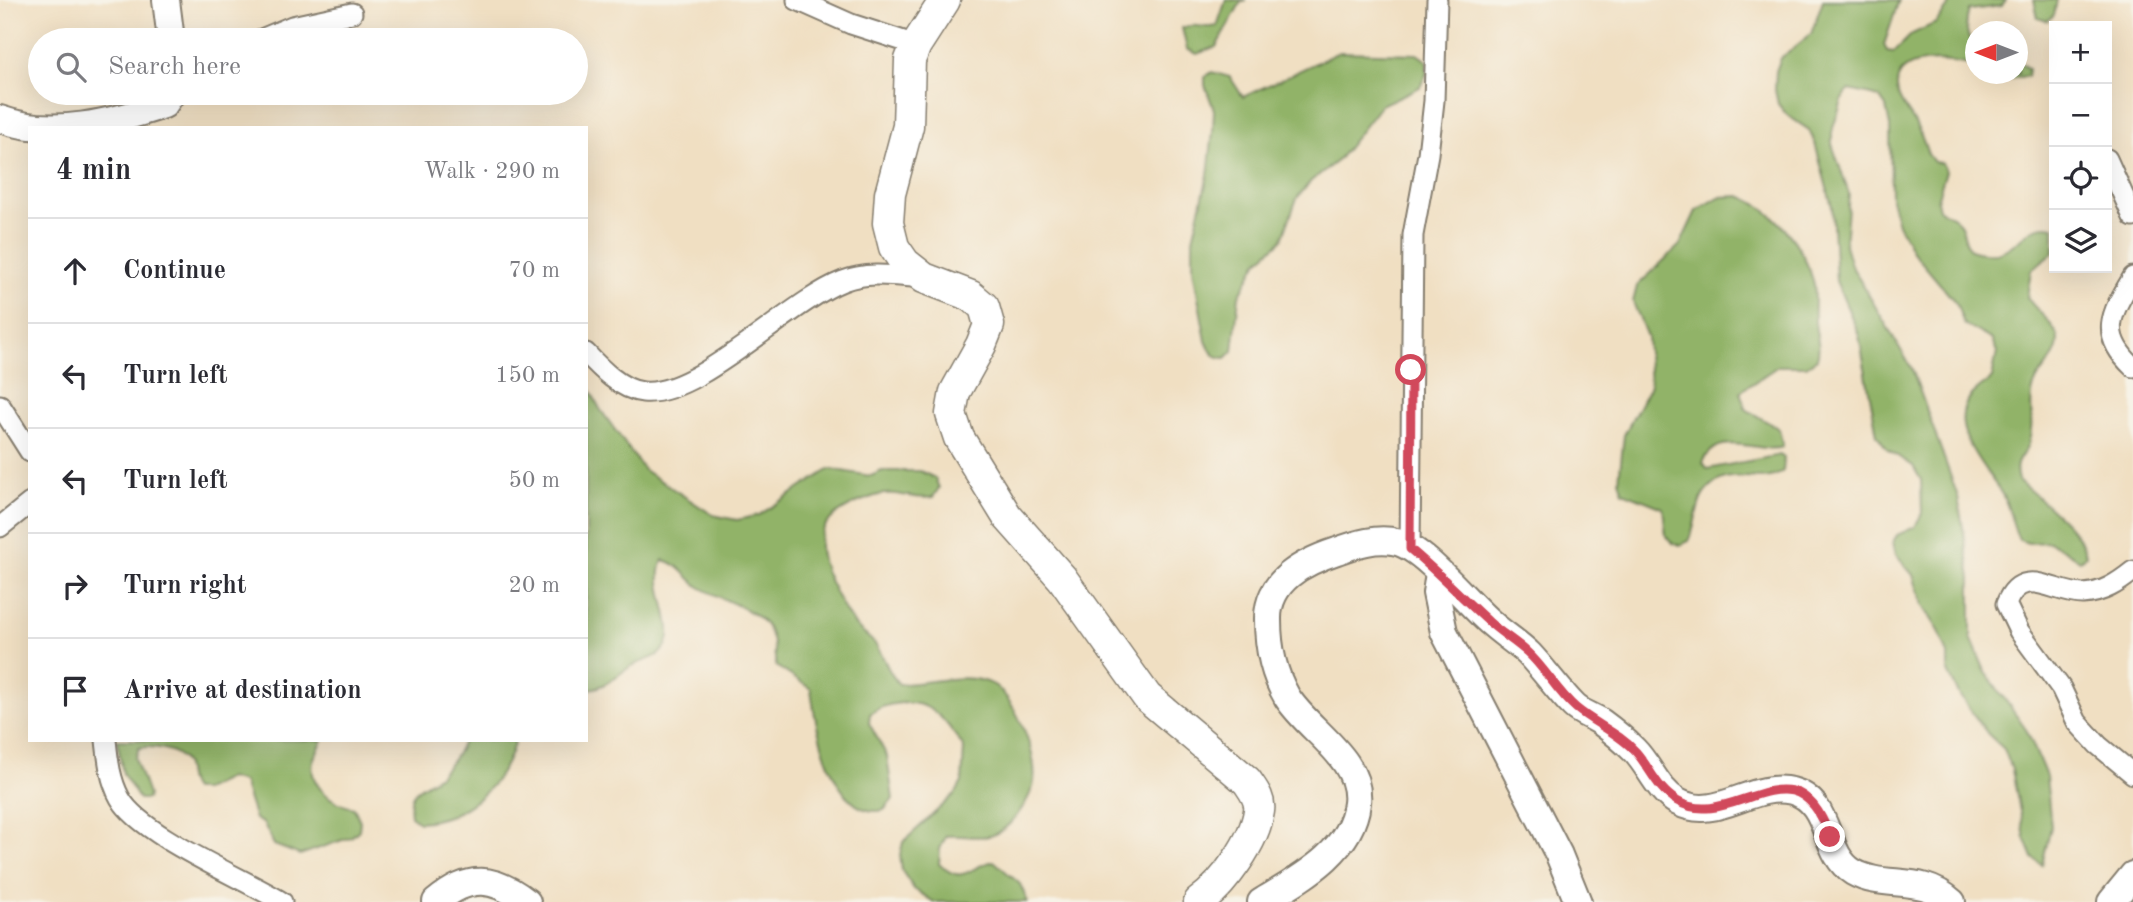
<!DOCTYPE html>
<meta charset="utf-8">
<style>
:root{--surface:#fff;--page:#f2f2f3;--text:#2b2b33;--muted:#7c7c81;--line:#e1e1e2}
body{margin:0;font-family:"Old Standard TT",serif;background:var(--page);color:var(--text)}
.controls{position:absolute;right:21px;top:21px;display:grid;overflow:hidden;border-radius:0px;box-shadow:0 7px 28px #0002}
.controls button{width:63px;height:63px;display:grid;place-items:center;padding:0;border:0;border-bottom:2px solid var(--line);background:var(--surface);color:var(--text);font:35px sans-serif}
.compass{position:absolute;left:1965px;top:21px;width:63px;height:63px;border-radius:50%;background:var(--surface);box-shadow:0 7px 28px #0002;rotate:270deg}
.stop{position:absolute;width:21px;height:21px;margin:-16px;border:5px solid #d1495b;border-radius:50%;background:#fff}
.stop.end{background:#d1495b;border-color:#fff;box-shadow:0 2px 7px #0008}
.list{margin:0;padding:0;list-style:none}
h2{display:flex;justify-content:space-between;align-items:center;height:91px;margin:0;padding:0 28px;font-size:30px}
h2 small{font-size:23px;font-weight:400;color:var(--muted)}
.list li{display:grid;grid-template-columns:46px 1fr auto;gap:21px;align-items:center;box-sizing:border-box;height:105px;padding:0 28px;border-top:2px solid var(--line)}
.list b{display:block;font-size:26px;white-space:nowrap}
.list em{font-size:23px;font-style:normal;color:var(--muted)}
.icon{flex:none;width:38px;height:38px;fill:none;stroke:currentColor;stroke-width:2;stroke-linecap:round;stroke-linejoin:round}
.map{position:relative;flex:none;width:2133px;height:902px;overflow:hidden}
.search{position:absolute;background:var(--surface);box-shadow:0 7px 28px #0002;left:28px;top:28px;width:560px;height:77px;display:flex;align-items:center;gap:18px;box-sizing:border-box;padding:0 24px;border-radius:38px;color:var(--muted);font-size:26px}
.panel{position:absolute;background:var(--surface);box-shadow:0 7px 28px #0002;left:28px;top:126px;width:560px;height:616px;border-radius:0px}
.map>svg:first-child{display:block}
</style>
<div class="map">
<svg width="2133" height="902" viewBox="0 0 2133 902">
<rect width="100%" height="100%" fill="#f7f3e8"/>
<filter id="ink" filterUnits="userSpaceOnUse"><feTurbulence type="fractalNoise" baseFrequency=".0143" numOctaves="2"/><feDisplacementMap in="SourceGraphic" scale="14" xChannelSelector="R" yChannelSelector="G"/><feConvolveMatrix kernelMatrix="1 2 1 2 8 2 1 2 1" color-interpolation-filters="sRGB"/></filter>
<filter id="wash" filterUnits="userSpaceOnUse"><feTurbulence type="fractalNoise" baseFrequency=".00686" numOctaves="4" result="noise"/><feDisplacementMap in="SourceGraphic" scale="28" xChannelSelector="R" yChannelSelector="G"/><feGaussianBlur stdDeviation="1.57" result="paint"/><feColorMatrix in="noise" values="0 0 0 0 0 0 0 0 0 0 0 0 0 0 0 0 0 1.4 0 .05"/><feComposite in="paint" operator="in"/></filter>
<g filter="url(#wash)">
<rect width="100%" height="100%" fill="#f0dfc2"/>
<g fill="#91b367" stroke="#566842" stroke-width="2">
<path d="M1226 0H1246L1241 2 1216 47 1197 54 1187 49 1182 28C1195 22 1205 30 1217 26Z"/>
<path d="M1823 0H1899L1884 45 1887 51 1894 52 1912 34 1936 23 1953 0H2005L2002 6 1969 10C1965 23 1964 36 1975 45V66C1952 61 1888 51 1898 94 1901 104 1907 110 1912 118 1919 129 1924 142 1928 154L1934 162 1942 163 1946 171 1937 200 1939 209C1944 213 1950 214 1955 218 1964 224 1964 241 1970 250 2021 266 2017 219 2054 227V252L2031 270 2027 297C2035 310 2052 321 2057 335 2062 352 2046 365 2038 378 2025 399 2036 420 2029 441 2024 459 2012 458 2018 480 2037 498 2082 530 2086 555L2080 560 2050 542 2028 543 2019 540C2012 526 2011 511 2004 498 1991 472 1943 429 1971 396 1977 389 1986 384 1992 378L1997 352 1992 340 1964 324 1956 303 1912 251 1898 224 1891 199 1890 126 1886 107 1879 97 1850 90 1844 95 1832 131V144L1849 194 1845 245 1851 265 1912 369 1958 497 1971 578V638L1985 671 2027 731 2046 776 2051 827 2042 865 2033 858 2025 838 2012 770 2004 749 1988 734 1960 696 1948 672V655L1939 631 1923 606 1913 575 1896 555 1893 542 1897 535 1915 527 1922 513 1921 480 1913 466 1888 450 1877 435 1859 335 1836 281 1832 207 1815 143 1809 130 1787 115 1778 104 1775 90 1776 71 1781 58 1811 34Z"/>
<path d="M2034 0H2057L2054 15 2047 21 2038 18Z"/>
<path d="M1339 52 1417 54 1427 61V73L1420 87 1381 105 1338 160 1311 181 1297 198 1282 240 1258 261 1239 296 1233 351 1226 358C1214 358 1211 353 1206 341L1193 269V239L1208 175 1213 131 1214 110 1205 85V77L1212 72 1230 77 1243 97Z"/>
<path d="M2018 61 2028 69 2027 76 2003 80 1988 74H2018Z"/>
<path d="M1740 196C1776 210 1804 246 1814 284 1816 296 1814 310 1815 322 1816 337 1821 344 1817 359L1806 366H1778L1740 392 1746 409 1779 429 1783 447C1759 455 1718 427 1703 463L1707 469 1780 455 1784 458 1783 471C1761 490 1727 460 1704 494 1695 507 1696 527 1689 541L1680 545 1672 543 1666 535 1663 508 1623 492 1619 480 1624 435 1650 386 1647 337 1633 302 1637 286 1680 245 1696 211 1719 197Z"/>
<path d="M586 382 600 409 644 470 713 515 737 520 759 515 830 469 871 476 882 471H920L935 478 939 488 933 497C913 501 896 489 875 496 826 512 806 532 830 582 837 596 844 612 854 624 861 633 872 638 877 647 886 660 888 673 899 684 926 685 967 670 994 685 1016 699 1041 761 1033 786 1028 802 1010 830 993 835 979 840 961 834 946 836L940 849 939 864C965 887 968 866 994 861L1020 884 1028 902H934L914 889 902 871 900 855 903 842 956 793 962 782 964 748C955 735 944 717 930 709 914 699 885 702 870 714L869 723 887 756 893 799 884 810C833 822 815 724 811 689L776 666C774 652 774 635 765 624 754 609 717 598 698 586 686 577 679 563 663 560 649 590 686 634 659 654 651 660 639 662 630 667 615 676 605 689 586 689Z"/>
<path d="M117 740H323C320 747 315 754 313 761 308 786 333 804 354 808L360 821 359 830 351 837 300 855 274 845 264 824 255 819 243 782 229 778 204 790H193C186 781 189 773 185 763 179 749 152 745 139 748L135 758 148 795 147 799H139L123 774Z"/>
<path d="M464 740H515C503 786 466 819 419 822L411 816C407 784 422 791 441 773 451 764 458 753 464 740Z"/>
</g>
</g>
<g filter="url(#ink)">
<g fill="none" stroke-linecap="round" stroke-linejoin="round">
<defs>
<g id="street">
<path d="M797 0 851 24 916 45"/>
<path d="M259 40 292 26 352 13"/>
<path d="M2107 159 2133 217"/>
<path d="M2133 277C2111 314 2098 334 2133 367"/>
<path d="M586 353C600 368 621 390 643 392 697 398 787 303 843 281 868 271 896 276 922 278"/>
<path d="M0 405 30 452"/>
<path d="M0 527 30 503"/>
<path d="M1410 549 1413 235 1428 154 1434 101 1437 0"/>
<path d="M2133 571C2118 583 2103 593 2083 594 2054 594 2022 563 2006 604L2019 631 2061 688 2077 722 2098 745 2133 774"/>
<path d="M106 740C108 759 110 780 120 798 141 836 242 877 282 902"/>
</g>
<g id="secondary">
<path d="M166 0 171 40"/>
<path d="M0 119C52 138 113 122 164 105L172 93"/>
<path d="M1439 573 1436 593 1444 632 1559 855 1578 902"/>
<path d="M436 902C469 874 493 876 527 902"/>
<path d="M1261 902C1299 879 1351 853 1357 803 1362 758 1308 731 1287 697 1273 673 1268 648 1268 620 1267 580 1304 562 1337 551 1356 544 1377 537 1397 542 1425 549 1468 604 1491 623 1503 634 1518 643 1529 654 1545 671 1558 690 1574 706 1581 713 1592 716 1601 722 1612 730 1624 740 1634 750 1650 766 1657 790 1678 802 1717 823 1752 781 1792 791 1832 801 1822 853 1853 872 1884 890 1921 873 1952 902"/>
<path d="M2111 902 2133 875"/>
</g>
<path id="primary" d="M945 0 916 45 910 60 908 126 890 194 888 223 894 247 905 263 924 278 971 296 984 307 989 325 981 345 955 392 951 414 959 438 1007 516 1062 578 1147 697 1247 781C1253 790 1261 799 1259 811 1255 841 1223 885 1199 902"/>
</defs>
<use href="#street" stroke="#867e6f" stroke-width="23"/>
<use href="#secondary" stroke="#867e6f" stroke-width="30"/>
<use href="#primary" stroke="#867e6f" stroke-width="33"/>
<use href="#street" stroke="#fff" stroke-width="19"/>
<use href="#secondary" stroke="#fff" stroke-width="26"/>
<use href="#primary" stroke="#fff" stroke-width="30"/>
</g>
</g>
<g fill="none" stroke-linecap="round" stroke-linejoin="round" filter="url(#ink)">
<path stroke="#d1495b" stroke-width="9" d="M1411 370 1410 549C1438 572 1462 598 1489 622 1501 633 1515 641 1527 652 1545 668 1557 692 1576 708 1595 724 1619 733 1636 752 1650 768 1657 789 1677 801 1732 834 1795 736 1830 837"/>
</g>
</svg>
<div class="controls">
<button>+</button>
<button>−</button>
<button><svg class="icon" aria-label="locate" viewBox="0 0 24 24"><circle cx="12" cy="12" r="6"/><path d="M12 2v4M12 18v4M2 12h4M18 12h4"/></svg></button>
<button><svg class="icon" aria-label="layers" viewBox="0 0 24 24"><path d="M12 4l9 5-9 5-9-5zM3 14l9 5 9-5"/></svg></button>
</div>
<svg class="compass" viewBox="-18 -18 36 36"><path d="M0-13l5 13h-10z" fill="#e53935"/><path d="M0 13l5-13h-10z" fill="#7c7c81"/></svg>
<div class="stop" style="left:1411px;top:370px"></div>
<div class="stop end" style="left:1830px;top:837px"></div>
<div class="search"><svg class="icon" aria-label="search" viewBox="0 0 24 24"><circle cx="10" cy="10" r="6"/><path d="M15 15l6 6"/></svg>Search here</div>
<section class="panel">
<h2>4 min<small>Walk · 290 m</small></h2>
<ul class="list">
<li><svg class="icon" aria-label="ahead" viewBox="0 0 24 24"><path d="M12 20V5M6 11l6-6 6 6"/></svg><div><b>Continue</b></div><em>70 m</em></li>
<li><svg class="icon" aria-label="left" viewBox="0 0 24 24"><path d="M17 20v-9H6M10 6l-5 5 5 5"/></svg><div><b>Turn left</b></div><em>150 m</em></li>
<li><svg class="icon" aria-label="left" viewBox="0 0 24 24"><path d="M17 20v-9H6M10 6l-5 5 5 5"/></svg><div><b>Turn left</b></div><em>50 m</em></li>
<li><svg class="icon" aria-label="right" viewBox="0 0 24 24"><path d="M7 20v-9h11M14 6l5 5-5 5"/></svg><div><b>Turn right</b></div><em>20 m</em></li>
<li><svg class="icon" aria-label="arrive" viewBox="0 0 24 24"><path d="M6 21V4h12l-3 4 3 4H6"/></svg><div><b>Arrive at destination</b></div></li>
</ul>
</section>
</div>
